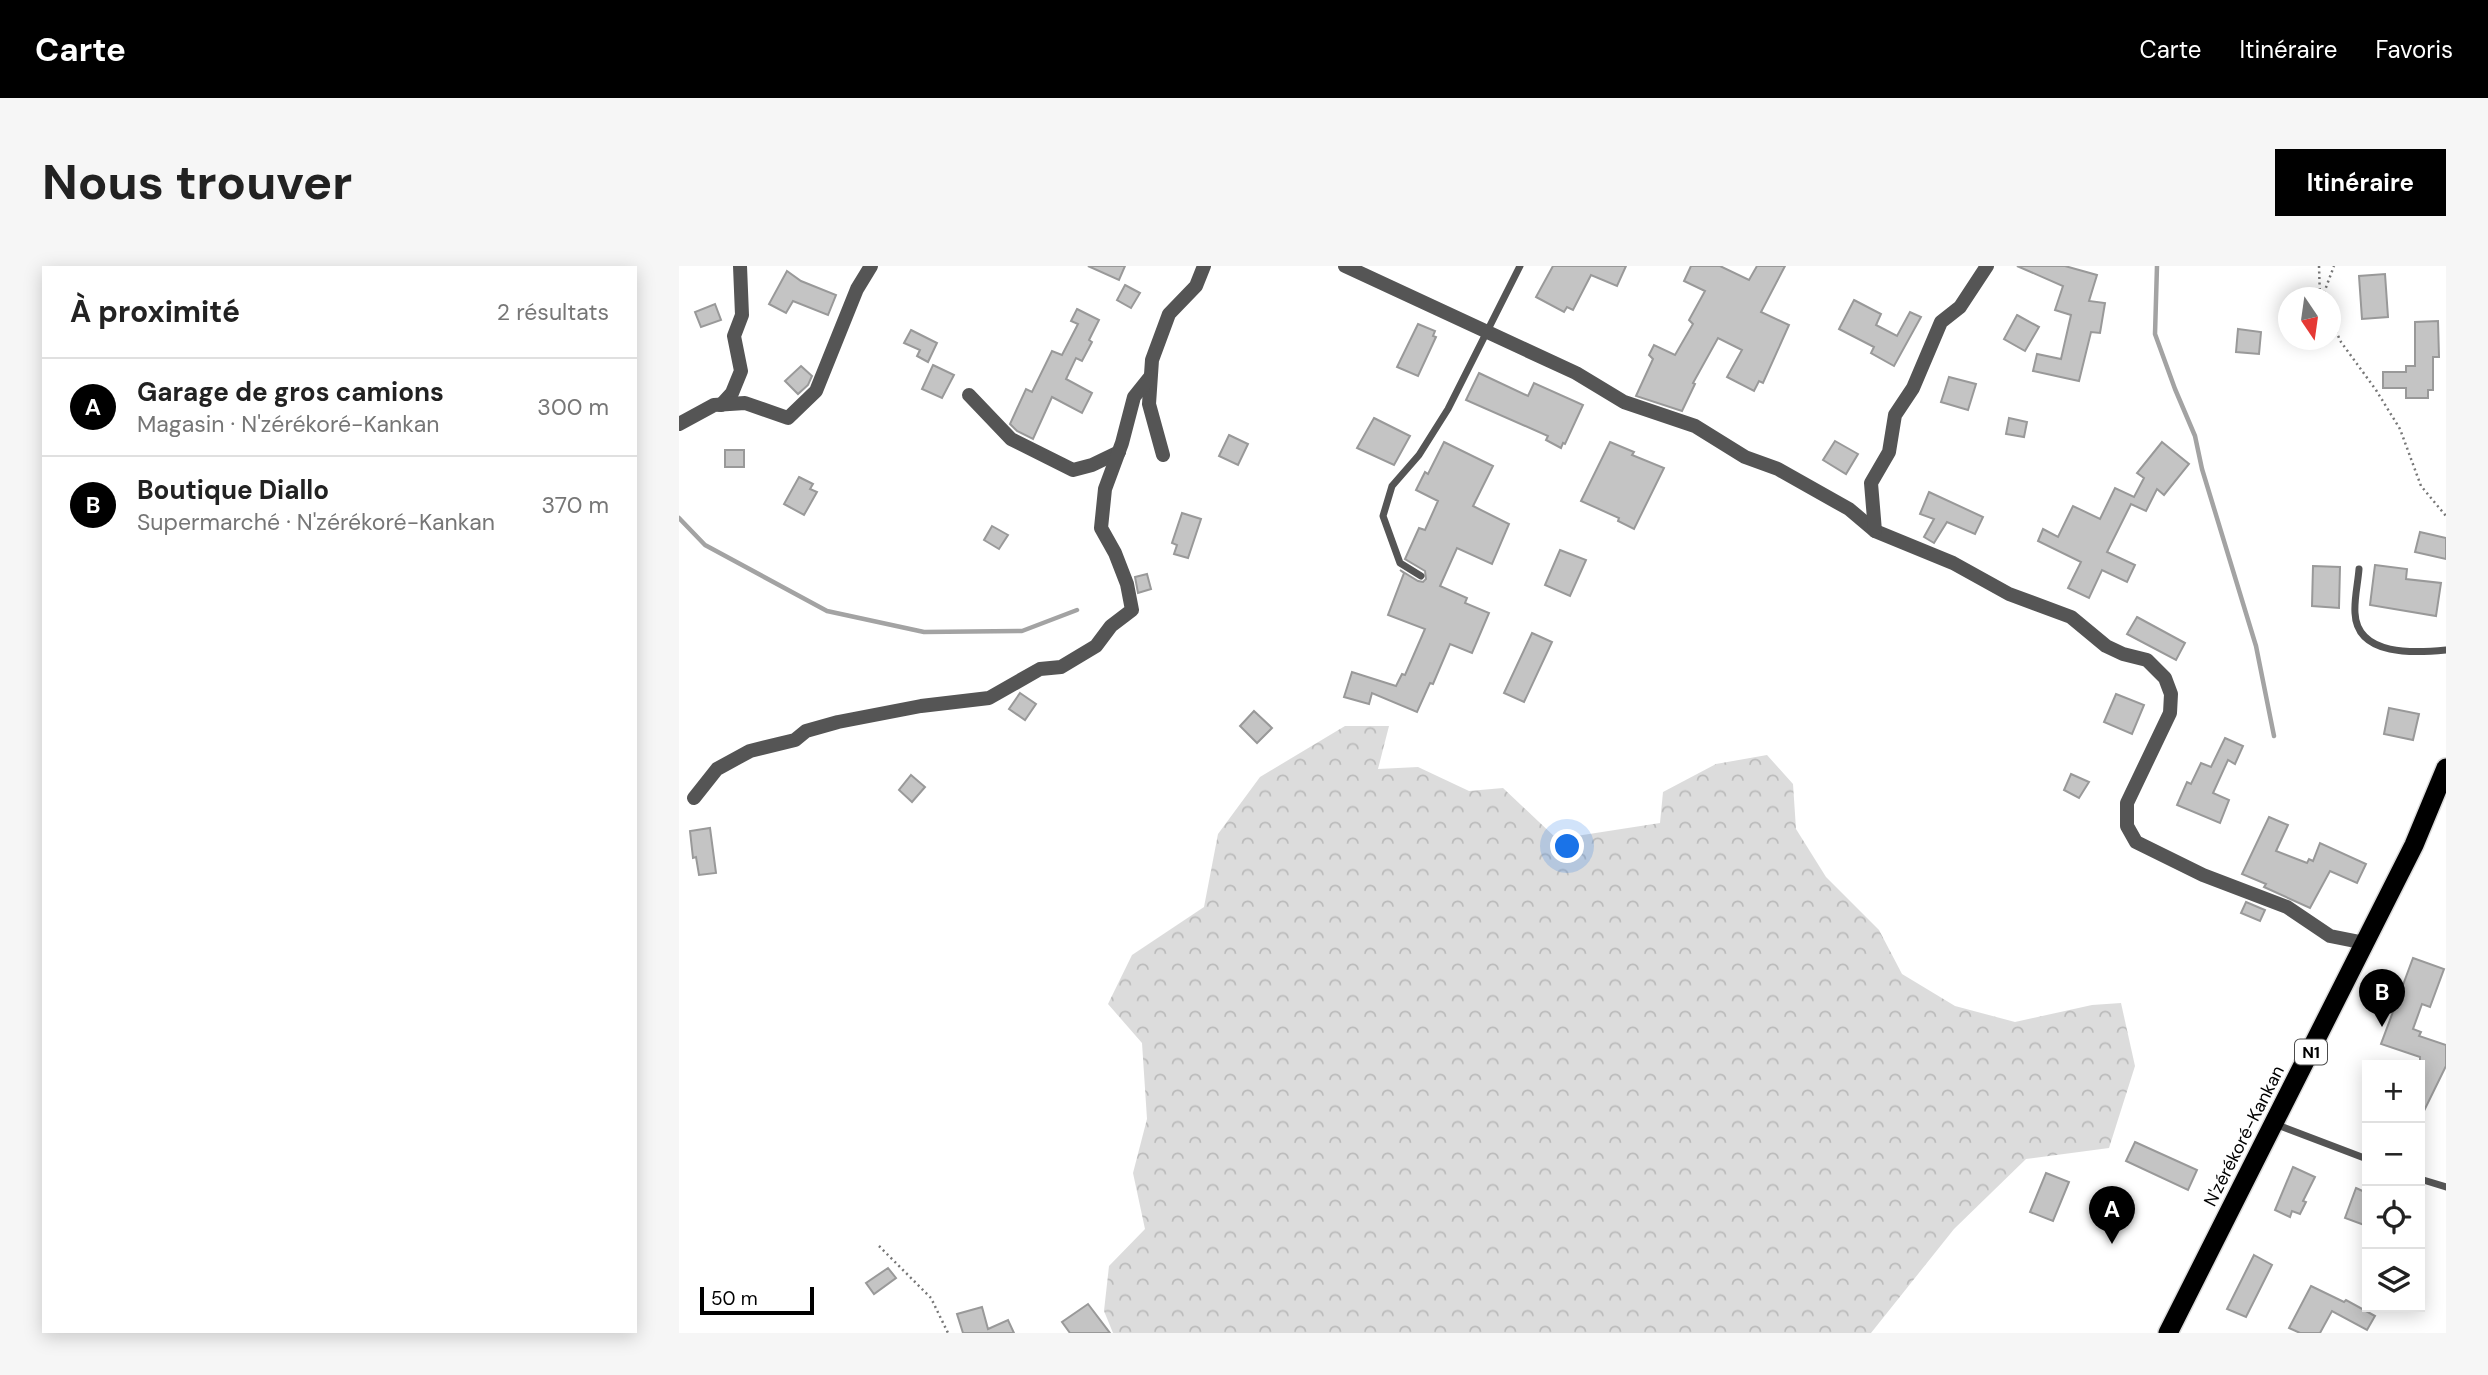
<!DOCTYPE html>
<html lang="fr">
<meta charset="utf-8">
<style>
:root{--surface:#fff;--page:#f6f6f6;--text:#222;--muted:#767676;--line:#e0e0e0;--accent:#000}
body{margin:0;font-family:"DM Sans",sans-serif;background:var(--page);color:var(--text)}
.controls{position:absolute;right:21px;bottom:21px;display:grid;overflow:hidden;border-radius:0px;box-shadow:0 4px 18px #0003}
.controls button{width:63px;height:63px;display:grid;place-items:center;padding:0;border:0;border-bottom:2px solid var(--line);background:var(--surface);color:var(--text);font:35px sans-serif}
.compass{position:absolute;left:1599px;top:21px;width:63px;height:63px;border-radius:50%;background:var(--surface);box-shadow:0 4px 18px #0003;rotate:167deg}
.scale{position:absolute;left:21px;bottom:18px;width:114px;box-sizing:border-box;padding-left:7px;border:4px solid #000;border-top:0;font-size:19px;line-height:24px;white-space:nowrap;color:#000;-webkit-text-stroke:5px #fff;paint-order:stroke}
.you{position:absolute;left:889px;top:581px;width:24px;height:24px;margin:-18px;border:5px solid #fff;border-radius:50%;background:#1a73e8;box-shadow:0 0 0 10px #1a73e833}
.badge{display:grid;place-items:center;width:46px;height:46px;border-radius:50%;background:var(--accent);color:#fff;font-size:23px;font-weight:700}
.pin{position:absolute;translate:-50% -58px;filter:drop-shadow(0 2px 4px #0008)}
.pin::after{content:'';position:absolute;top:37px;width:24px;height:21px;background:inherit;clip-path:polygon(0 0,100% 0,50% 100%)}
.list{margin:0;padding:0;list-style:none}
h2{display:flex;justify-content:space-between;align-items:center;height:91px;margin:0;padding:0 28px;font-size:30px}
h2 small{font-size:23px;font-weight:400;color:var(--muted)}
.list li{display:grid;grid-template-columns:46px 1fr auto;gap:21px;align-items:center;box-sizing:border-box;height:98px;padding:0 28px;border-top:2px solid var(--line)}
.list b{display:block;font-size:26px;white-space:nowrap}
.list p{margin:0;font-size:23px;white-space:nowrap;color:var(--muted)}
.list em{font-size:23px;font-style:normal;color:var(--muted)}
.icon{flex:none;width:38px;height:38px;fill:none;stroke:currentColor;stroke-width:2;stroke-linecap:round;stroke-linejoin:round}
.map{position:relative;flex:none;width:1767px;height:1067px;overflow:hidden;border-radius:0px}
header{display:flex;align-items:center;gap:42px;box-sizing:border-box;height:98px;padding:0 35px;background:var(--accent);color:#fff}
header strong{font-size:33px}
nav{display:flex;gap:38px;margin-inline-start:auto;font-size:24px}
.intro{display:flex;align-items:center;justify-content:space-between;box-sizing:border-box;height:168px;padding:0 42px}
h1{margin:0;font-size:49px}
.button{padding:18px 32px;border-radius:0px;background:var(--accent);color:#fff;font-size:24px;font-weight:700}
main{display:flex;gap:42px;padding:0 42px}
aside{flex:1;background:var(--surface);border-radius:0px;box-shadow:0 4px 18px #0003}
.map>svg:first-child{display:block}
</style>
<header>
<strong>Carte</strong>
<nav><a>Carte</a><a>Itinéraire</a><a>Favoris</a></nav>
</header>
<div class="intro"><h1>Nous trouver</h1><a class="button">Itinéraire</a></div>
<main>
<aside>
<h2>À proximité<small>2 résultats</small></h2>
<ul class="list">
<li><span class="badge">A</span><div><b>Garage de gros camions</b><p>Magasin · N'zérékoré-Kankan</p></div><em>300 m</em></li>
<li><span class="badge">B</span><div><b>Boutique Diallo</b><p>Supermarché · N'zérékoré-Kankan</p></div><em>370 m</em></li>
</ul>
</aside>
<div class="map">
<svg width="1767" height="1067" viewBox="0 0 1767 1067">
<defs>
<pattern id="forest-crowns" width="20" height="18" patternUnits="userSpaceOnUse" patternTransform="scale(1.75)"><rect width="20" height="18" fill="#dcdcdc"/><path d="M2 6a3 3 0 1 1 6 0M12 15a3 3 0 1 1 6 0" fill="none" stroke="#bbb"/></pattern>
</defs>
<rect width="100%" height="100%" fill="#fff"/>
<path fill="url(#forest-crowns)" d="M666 460H710L699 503 739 501 790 525 824 522 878 573 981 557 984 526 1037 498 1088 489 1114 518 1117 563 1147 611 1200 664 1223 708 1276 740 1336 756 1413 739 1442 737 1456 800 1430 882 1347 893 1275 963 1192 1067H434L425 1045 430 1000 466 963 454 907 468 853 463 777 429 738 453 689 525 641 539 568 581 511Z"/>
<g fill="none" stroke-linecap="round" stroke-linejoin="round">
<g stroke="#a3a3a3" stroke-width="4.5">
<path d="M1478 0 1476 68 1496 123 1516 170 1523 203 1577 380 1595 470"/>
<path d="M0 252 26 279 148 345 245 366 343 365 398 344"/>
</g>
</g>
<g fill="#c4c4c4" stroke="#999" stroke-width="2">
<path d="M409 0H446L440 14Z"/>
<path d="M874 0H947L938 20 912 9 894 44 888 41 885 46 857 31Z"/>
<path d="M1012 0H1041L1070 14 1078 0H1106L1082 46 1110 59 1084 117 1080 115 1075 125 1048 111 1063 84 1039 72 1014 117 1016 118 1003 145 957 130 974 93 970 89 975 79 996 89 1014 58 1010 54 1026 25 1005 15Z"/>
<path d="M1338 0H1386L1418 9 1410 35 1426 37 1421 67 1412 66 1400 115 1354 105 1358 88 1382 93 1392 49 1376 44 1384 20Z"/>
<path d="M108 5 122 15 157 29 149 49 114 35 107 47 90 38Z"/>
<path d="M1706 8 1709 51 1683 53 1680 10Z"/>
<path d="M446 19 461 27 452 42 438 34Z"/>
<path d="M1175 34 1202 48 1197 59 1218 70 1231 46 1242 51 1215 100 1192 87 1195 81 1160 63Z"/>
<path d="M36 38 42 54 22 61 16 46Z"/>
<path d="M398 43 420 54 410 74 413 76 403 95 397 92 387 113 413 127 403 147 373 131 354 173 338 165 331 158 347 123 353 126 373 85 383 89 399 58 392 55Z"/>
<path d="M1338 49 1360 61 1346 85 1325 73Z"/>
<path d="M1759 55 1760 91H1754V124H1749V132H1727V122H1704V106H1727V100H1736V56Z"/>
<path d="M739 58 756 65 754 70 757 71 739 110 718 101Z"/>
<path d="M1559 63 1582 66 1580 88 1557 86Z"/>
<path d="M232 64 258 77 249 96 238 90 241 84 225 77Z"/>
<path d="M254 99 275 109 263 132 243 123Z"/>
<path d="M122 100 133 110 129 119 119 128 106 115Z"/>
<path d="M800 107 849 130 855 117 904 139 886 178 884 177 882 182 867 174 869 170 787 134Z"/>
<path d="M1270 111 1297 118 1289 144 1262 136Z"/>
<path d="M695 152 731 170 715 199 678 182Z"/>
<path d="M1330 152 1348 156 1345 171 1327 168Z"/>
<path d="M550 169 569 178 559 199 540 190Z"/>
<path d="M1156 175 1179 188 1167 208 1144 194Z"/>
<path d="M765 176 814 200 794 240 830 258 813 298 778 282 761 320 788 332 786 337 810 347 793 387 771 378 754 418 751 417 738 446 693 427 690 438 665 431 673 406 717 420 723 408 726 409 746 363 709 349 725 307 721 304 739 315 744 316 747 313 746 305 726 293 740 262 746 264 759 235 737 224 746 206 749 208Z"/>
<path d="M931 176 955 186 953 189 985 202 955 263 939 255 940 252 902 235Z"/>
<path d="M1483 176 1510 198 1485 229 1478 223 1467 245 1452 238 1428 286 1456 299 1448 316 1423 304 1410 332 1389 322 1402 296 1359 275 1364 263 1379 271 1394 240 1421 253 1436 222 1455 231 1465 212 1458 207Z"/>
<rect x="46" y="184" width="19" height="17"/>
<path d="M120 211 134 218 131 223 138 226 125 249 105 238Z"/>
<path d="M1250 226 1304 251 1296 268 1268 256 1255 277 1245 271 1255 253 1241 248Z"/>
<path d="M503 247 522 253 509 292 495 288 498 279 493 277Z"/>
<path d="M313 260 329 269 320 283 305 274Z"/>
<path d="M1741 266 1767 272V293L1736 286Z"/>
<path d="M881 284 907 294 891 330 866 319Z"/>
<path d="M1696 299 1728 303 1727 313 1762 317 1757 350 1691 339Z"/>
<path d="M1634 300 1661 301 1660 342 1633 340Z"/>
<path d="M468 308 472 323 459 327 456 311Z"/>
<path d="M1458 351 1506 377 1497 394 1448 368Z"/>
<path d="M853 367 873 376 845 436 825 427Z"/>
<path d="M341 427 357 438 346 454 330 443Z"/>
<path d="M1437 428 1465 439 1453 468 1425 456Z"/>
<path d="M1710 442 1740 448 1734 474 1705 468Z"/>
<path d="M575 445 593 462 578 477 561 460Z"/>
<path d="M1546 472 1564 480 1556 498 1549 494 1534 527 1550 534 1541 557 1498 539 1508 516 1512 518 1522 497 1532 501Z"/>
<path d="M1392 508 1410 516 1400 532 1385 524Z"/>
<path d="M232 509 246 521 233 536 220 524Z"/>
<path d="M1590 551 1609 559 1597 585 1628 597 1630 593 1634 595 1641 577 1687 598 1678 617 1651 605 1631 642 1585 621 1587 618 1563 608Z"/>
<path d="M31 562 37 607 20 609 17 591 14 592 11 565Z"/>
<path d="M1567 636 1586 644 1581 655 1562 647Z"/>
<path d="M1734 692 1765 703 1751 741 1743 738 1734 763 1742 766 1740 770 1767 779V800L1741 853V791L1702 778Z"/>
<path d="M1456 876 1518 904 1509 924 1447 895Z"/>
<path d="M1614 901 1636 911 1624 935 1627 936 1621 948 1613 945 1611 951 1596 944Z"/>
<path d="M1367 907 1390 916 1374 955 1351 946Z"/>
<path d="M1677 922 1688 927V960L1666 952Z"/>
<path d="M1575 989 1593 999 1567 1051 1548 1043Z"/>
<path d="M209 1002 217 1012 195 1028 187 1017Z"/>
<path d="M1632 1020 1665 1036 1667 1034 1696 1050 1688 1064 1653 1045 1641 1067H1621L1610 1062Z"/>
<path d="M409 1038 431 1067H391L383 1056Z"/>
<path d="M303 1041 309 1063 329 1054 335 1067H284L278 1048Z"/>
</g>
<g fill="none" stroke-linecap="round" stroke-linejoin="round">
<defs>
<path id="trunk" d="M1489 1067 1735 579 1767 502"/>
</defs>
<use href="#trunk" stroke="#dbdbdb" stroke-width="22"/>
<g stroke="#777" stroke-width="2.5" stroke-dasharray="2 3.5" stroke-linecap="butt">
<path d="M1640 0 1641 32"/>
<path d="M1643 32 1655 0"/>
<path d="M1652 55 1662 76 1697 124 1721 163 1742 220 1767 250"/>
<path d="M1606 60 1610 58"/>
<path d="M200 980 252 1032 269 1067"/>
</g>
<g stroke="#555" stroke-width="7">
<path d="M1680 303C1679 317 1675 333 1676 347 1678 391 1737 387 1767 384"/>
<path d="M742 310 721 297 704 250 713 220 740 189 769 143 841 0"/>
<path d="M1596 858 1688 893"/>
<path d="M1741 913 1767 921"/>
</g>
<g stroke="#555" stroke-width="14">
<path d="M666 0 897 107 945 136 1016 160 1066 191 1099 203 1170 243 1196 265 1274 297 1330 328 1392 351 1427 380 1444 388 1468 394 1486 412 1492 428 1491 447 1448 537V560L1457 576 1524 609 1608 641 1651 670 1686 677"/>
<path d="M290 129 332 173 394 204 413 199 440 186"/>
<path d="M42 139 53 127 62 105 55 70 63 49 61 0"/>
<path d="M0 158 35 139 66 137 109 152 137 125 178 23 192 0"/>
<path d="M484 189 470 138 473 94 490 48 517 20 525 0"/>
<path d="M1196 265 1192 217 1210 186 1216 149 1234 122 1262 56 1281 41 1308 0"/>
<path d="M15 532 38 503 71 485 116 474 127 465 159 456 242 440 310 432 361 403 382 401 417 380 432 360 453 344 448 318 436 287 422 262 426 223 443 177 455 131 471 111"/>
</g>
<use href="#trunk" stroke="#000" stroke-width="19"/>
</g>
<g text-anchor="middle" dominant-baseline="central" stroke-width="7" stroke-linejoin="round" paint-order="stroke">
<rect fill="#fff" stroke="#4c4c4c" stroke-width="2" x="1616" y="773.5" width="32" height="25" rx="5"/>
<g font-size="16" font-weight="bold" fill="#000">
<text x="1632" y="786">N1</text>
</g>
<g font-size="18" fill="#000" stroke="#fff">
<text transform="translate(1565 870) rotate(-63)">N'zérékoré-Kankan</text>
</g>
</g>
</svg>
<div class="controls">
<button>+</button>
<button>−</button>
<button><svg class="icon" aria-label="locate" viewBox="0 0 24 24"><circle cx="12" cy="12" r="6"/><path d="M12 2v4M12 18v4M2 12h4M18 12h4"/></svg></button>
<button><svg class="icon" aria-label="layers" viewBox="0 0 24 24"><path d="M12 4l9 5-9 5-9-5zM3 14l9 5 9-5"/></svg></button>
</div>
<svg class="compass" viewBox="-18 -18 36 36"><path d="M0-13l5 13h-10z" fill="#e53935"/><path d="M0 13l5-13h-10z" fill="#767676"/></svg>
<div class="scale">50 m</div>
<div class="you"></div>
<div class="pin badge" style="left:1433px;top:978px">A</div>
<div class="pin badge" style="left:1703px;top:761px">B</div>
</div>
</main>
